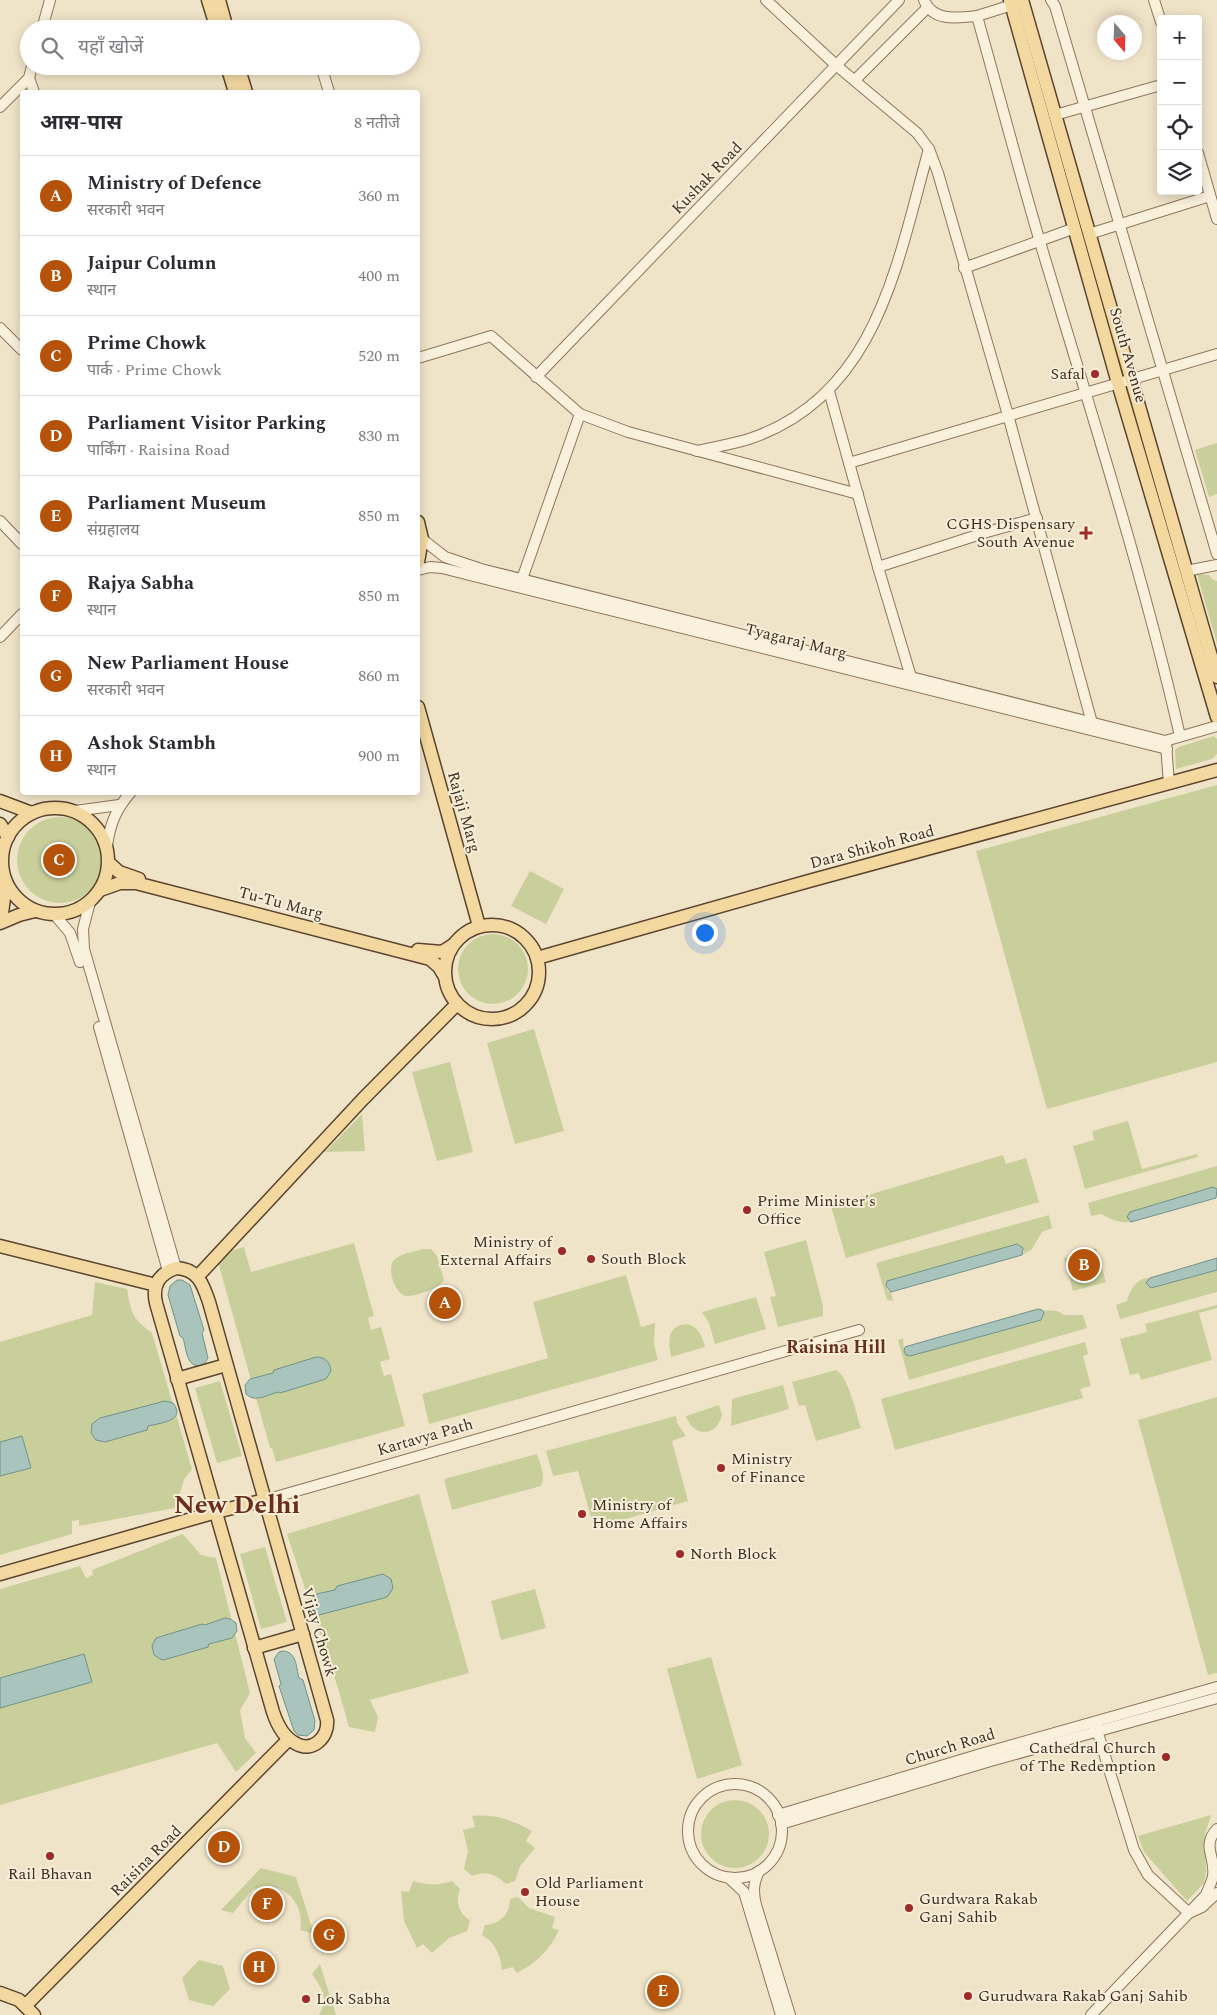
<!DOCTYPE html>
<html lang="hi">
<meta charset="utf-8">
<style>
:root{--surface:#fff;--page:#f2f2f3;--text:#2b2b33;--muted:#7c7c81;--line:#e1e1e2;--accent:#b45309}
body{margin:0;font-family:Spectral,"Noto Sans Devanagari",serif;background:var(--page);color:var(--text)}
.controls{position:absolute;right:15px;top:15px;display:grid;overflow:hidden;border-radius:5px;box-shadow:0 2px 12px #0003}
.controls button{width:45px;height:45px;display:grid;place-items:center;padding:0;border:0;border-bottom:1px solid var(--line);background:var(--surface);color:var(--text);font:25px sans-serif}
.compass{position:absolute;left:1097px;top:15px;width:45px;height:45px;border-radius:50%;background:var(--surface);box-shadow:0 2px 12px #0003;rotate:161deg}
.you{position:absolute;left:704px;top:932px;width:18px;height:18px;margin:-12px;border:4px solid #fff;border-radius:50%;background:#1a73e8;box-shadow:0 0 0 8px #1a73e833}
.badge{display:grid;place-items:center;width:32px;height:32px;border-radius:50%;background:var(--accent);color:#fff;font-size:16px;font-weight:700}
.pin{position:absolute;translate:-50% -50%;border:2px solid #fff;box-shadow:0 1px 5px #0006}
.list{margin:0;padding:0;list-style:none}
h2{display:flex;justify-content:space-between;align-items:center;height:65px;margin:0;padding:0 20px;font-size:21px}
h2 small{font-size:16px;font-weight:400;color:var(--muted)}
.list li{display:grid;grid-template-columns:32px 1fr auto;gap:15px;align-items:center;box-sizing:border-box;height:80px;padding:0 20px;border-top:1px solid var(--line)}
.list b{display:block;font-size:19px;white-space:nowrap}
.list p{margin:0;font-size:16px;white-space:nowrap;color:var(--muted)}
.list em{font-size:16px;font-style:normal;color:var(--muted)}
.icon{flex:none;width:28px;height:28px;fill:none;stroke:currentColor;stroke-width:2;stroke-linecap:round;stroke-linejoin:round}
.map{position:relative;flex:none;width:1217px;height:2015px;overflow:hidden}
.search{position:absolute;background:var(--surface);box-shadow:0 2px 12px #0003;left:20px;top:20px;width:400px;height:55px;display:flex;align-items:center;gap:12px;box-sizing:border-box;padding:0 18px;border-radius:28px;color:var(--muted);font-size:19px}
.panel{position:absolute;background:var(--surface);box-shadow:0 2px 12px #0003;left:20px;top:90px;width:400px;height:705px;border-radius:5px}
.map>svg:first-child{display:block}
</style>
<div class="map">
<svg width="1217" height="2015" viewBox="0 0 1217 2015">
<rect width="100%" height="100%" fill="#f0e4c8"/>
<g fill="#c9cf9b">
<path d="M1217 443V494L1209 497 1195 450Z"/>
<path d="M1197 574 1209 575 1213 580 1217 581V644Z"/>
<path d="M1214 736 1217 739V754L1212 759 1176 769 1175 750 1179 747Z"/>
<path d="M1217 785V1062L1047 1109 976 851Z"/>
<circle cx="60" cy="860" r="43"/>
<path d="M530 871 564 889 546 924 511 906Z"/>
<circle cx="493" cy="969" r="35"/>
<path d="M534 1029 564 1131 515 1144 487 1043Z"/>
<path d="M450 1062 473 1152 437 1161 412 1072Z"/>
<path d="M362 1114 365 1151 325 1152Z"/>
<path d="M1128 1121 1142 1169 1197 1154 1198 1157 1085 1189 1073 1146 1094 1140 1092 1131Z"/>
<path d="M1003 1155 1006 1164 1026 1158 1039 1202 846 1258 831 1206Z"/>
<path d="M1217 1166V1189L1213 1187 1128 1220 1131 1222C1119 1223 1112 1220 1101 1214L1091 1216 1088 1203Z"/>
<path d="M1049 1215 1052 1228 1042 1232 1032 1249 1022 1255 1024 1251 1017 1244 888 1281 887 1290 891 1292 893 1301 887 1300 876 1263Z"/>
<path d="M806 1240 823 1306V1316L778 1327 770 1297 776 1296 764 1252Z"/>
<path d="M354 1243 374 1316 368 1318 371 1330 381 1327 390 1359 380 1362 384 1376 391 1374 405 1426 276 1462 272 1448H270L216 1255 244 1247 251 1272Z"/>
<path d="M1096 1248 1106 1282 1073 1291 1064 1258Z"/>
<path d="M423 1249H431L437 1256 444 1280C440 1288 414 1297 406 1296 395 1294 386 1268 394 1260 400 1253 414 1252 423 1249Z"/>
<path d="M1217 1270V1292L1120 1319 1116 1305 1127 1301C1130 1290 1137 1277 1150 1278L1148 1280 1151 1288Z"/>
<path d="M626 1275 641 1327 655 1323 654 1344 658 1360 429 1424 422 1394 548 1358 533 1302Z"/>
<path d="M95 1282 127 1289C131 1313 132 1318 152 1333L192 1469 184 1480 175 1508 79 1526V1520L72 1521V1534L0 1555V1342L92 1315Z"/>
<path d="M756 1297 766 1329 715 1344 709 1323 702 1312Z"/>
<path d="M1217 1305V1308L1199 1313 1212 1360 1141 1380 1139 1373 1130 1375 1120 1339 1147 1332 1145 1324Z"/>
<path d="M1042 1310 1057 1311 1065 1315H1083L1087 1328 909 1380 898 1340 903 1338 904 1351 1043 1317Z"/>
<path d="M688 1324C700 1329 702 1336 705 1347L671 1357C668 1340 667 1325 688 1324Z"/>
<path d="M1085 1342 1088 1354 1083 1356 1091 1386 1080 1389 1083 1398 895 1450 881 1399Z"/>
<path d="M836 1370C849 1377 856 1414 861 1428L816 1441 805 1405 799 1406 792 1382Z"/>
<path d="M220 1381 242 1456 217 1463 195 1388Z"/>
<path d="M783 1385 789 1409 731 1426 732 1399Z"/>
<path d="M1217 1397V1673L1208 1675 1138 1420Z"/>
<path d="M719 1405 722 1415C716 1438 693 1437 686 1416Z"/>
<path d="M676 1416 677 1423 686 1436 672 1441 688 1501 594 1528 578 1471 553 1476 546 1451Z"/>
<path d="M537 1454C540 1464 546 1475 541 1486L452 1510 444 1479Z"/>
<path d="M419 1494 469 1673 370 1700 378 1717 375 1732 349 1727 338 1688 287 1534Z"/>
<path d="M183 1534 201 1555 216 1558 250 1693 240 1710 245 1738 256 1753 236 1772 217 1743 0 1805V1589L80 1566 86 1578 93 1575 92 1570Z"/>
<path d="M265 1547 287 1622 261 1629 240 1554Z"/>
<path d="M535 1589 546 1628 501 1640 491 1601Z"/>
<path d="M711 1657 742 1765 697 1779 667 1669Z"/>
<circle cx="735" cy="1834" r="34"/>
<path d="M1211 1815 1205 1834 1206 1872 1204 1883 1187 1901 1144 1852 1138 1836Z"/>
<path d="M472 1816C494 1814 514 1820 532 1831L526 1841 535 1848 520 1866 515 1881 506 1884C496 1874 485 1870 472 1876L464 1869 468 1851 463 1830 475 1827Z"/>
<path d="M261 1868 296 1877 314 1934 300 1930C304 1912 294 1891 273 1887 267 1886 259 1888 253 1889L233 1913 221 1910Z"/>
<path d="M413 1881C427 1885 438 1886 452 1881L460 1889C455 1902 459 1913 470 1921L467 1931 449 1938 432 1953 423 1944 417 1948 404 1921 401 1891 409 1892Z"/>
<path d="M518 1897 529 1908 555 1917 552 1928 559 1930C550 1950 536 1963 517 1973L513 1967 502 1970C500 1955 496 1943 482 1935L485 1925C500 1924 510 1914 510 1899Z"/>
<path d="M199 1960 223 1966 230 1989 213 2006 189 2000 182 1978Z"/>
<path d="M320 1964 336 2015H319C329 1997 322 1989 312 1974Z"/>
</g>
<g fill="#a9c4bc" stroke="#6f938a">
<path d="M1213 1187 1217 1189 1216 1198 1131 1222 1127 1217 1130 1212Z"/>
<path d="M1017 1244 1023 1248 1022 1255 891 1292 886 1286 887 1281Z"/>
<path d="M1217 1258V1270L1151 1288 1146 1283 1150 1278Z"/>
<path d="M177 1280H182L190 1285 204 1330 202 1333 208 1358C206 1362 204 1365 199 1366 186 1366 186 1347 183 1338L180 1336 168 1295 170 1286Z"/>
<path d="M1038 1309 1042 1310 1044 1313 1041 1320 910 1356 906 1355 904 1351 905 1347 908 1346Z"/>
<path d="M316 1357C325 1357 330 1362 331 1371L326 1379 280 1393 278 1392C267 1395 255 1403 246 1394L245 1385 250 1379 273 1373 274 1370Z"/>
<path d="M165 1401 173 1403C187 1421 160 1423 148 1426L147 1430 105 1442 96 1440 91 1433 92 1424 100 1418Z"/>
<path d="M22 1436 31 1468 0 1476V1442Z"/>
<path d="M383 1574 391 1579 393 1588 388 1596 384 1598 319 1615C311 1614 307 1610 307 1602L312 1595 335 1590 337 1586Z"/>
<path d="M225 1618 230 1619 236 1623 237 1631 232 1638 209 1644 208 1647 167 1659 162 1660 154 1655 152 1646 156 1638 202 1624 205 1625Z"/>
<path d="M283 1651C297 1652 296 1667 299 1678L303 1680 315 1721 314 1730 307 1736 298 1735 294 1731 279 1686 281 1684 274 1659 279 1652Z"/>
<path d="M84 1654 92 1682 0 1708V1678Z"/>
</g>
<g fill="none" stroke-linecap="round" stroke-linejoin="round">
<defs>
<g id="minor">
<path d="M766 0 837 66 917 133 929 149 938 173 1008 415 1092 723"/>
<path d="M924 0C933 22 957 18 977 16"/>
<path d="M1051 0 1055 6 1217 554"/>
<path d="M1154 0 1161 22"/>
<path d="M1012 5 977 16C998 91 1018 167 1040 242 1089 406 1142 570 1180 736"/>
<path d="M42 29 50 0"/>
<path d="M321 66 329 92"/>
<path d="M29 78 34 92"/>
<path d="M855 80 927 8"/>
<path d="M0 107 29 78 32 66"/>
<path d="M1055 115 1161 85"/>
<path d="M1198 153 1217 219"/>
<path d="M1089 234 1210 196"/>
<path d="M964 268 1075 228"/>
<path d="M0 328 22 350"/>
<path d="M418 358 491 336 580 414 628 432 858 494"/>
<path d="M536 377 899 0"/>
<path d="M829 391 878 567 911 677"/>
<path d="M697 451C714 447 733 444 749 439 878 396 897 262 929 149"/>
<path d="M849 463 1217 354"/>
<path d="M0 521 22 544"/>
<path d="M422 539 445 557 481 569 1165 741 1217 726"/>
<path d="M878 567 987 532 1037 518"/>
<path d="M418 570 430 567 442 568 1167 749"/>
<path d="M1186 571 1217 565"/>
<path d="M522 579 580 414"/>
<path d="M0 637 22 614"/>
<path d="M1166 744 1169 784"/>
<path d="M75 811 119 805"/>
<path d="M107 846C110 824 116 809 131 792"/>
<path d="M90 902 83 929 84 949 176 1268"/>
<path d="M55 915 70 933 80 962"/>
<path d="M99 1027 168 1271"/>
<path d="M265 1500 859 1330"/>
<path d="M1096 1727 1134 1850 1148 1875 1189 1913 1202 1907 1217 1893"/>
<circle cx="735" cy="1831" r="47"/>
<path d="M778 1815 984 1753 1217 1687"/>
<path d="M781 1824 987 1762 1217 1698"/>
<path d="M759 1871C753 1884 753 1892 756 1905L790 2015"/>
<path d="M729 1878 744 1892 781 2015"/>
<path d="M1091 2015 1206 1895C1208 1889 1212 1882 1213 1876 1216 1857 1201 1846 1217 1829"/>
</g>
<g id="major">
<path d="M208 0 217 29"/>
<path d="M219 0 227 29"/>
<path d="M1010 0 1118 383 1217 717"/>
<path d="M1022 0 1217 677"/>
<path d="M227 66 235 92"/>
<path d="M238 66 246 92"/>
<path d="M418 522 422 539 418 562"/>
<path d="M418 707 479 926"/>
<path d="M0 801 32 813"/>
<circle cx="55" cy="861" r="53"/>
<path d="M0 824 8 837"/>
<path d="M109 863 119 872 139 879"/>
<path d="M100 890 120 883H136L430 959 439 967 445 977"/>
<path d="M1 921 6 882"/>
<path d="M0 923 19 915 35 911"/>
<circle cx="492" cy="972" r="47"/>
<path d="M418 950 442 952 453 945"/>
<path d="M537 958 809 881 1217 770"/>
<path d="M0 1246 156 1285"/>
<path d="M176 1268C198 1269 203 1284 209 1302L327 1720C329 1737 312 1754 295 1743 283 1737 277 1724 273 1712L156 1303C152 1285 159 1274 176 1268Z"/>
<path d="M198 1276 363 1099 457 1004"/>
<path d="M177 1379 226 1365"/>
<path d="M0 1574 216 1512 265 1500"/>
<path d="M254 1648 303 1634"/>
<path d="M0 1993 19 2000 34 2015"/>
<path d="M26 2005 289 1739"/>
</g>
</defs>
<use href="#minor" stroke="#8d765c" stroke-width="12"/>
<use href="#major" stroke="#5b4430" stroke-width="15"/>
<use href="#minor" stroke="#faf1dc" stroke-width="10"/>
<use href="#major" stroke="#f3d9a0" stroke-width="12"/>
</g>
<g fill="#9e2a2b" stroke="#f7eed8" stroke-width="2">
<circle cx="1095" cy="374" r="5"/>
<path d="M1083.5 525.5h5v5h5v5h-5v5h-5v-5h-5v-5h5z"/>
<circle cx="747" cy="1210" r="5"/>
<circle cx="562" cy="1251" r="5"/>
<circle cx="591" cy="1259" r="5"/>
<circle cx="721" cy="1468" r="5"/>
<circle cx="582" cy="1514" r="5"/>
<circle cx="680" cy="1554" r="5"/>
<circle cx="1166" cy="1757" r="5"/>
<circle cx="50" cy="1856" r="5"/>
<circle cx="525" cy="1892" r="5"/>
<circle cx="909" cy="1908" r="5"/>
<circle cx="968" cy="1996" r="5"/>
<circle cx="306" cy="1999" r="5"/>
</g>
<g text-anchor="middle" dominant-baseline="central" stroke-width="4" stroke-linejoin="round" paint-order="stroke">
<g font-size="16" fill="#3d2e20" stroke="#f7eed8">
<text transform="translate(707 178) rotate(-46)">Kushak Road</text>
<text transform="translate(1128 355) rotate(74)">South Avenue</text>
<text transform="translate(796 641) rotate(14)">Tyagaraj Marg</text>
<text transform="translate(464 812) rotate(74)">Rajaji Marg</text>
<text transform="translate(872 847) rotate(-15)">Dara Shikoh Road</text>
<text transform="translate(281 903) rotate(15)">Tu-Tu Marg</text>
<text transform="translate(425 1437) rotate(-16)">Kartavya Path</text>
<text transform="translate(319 1632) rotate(74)">Vijay Chowk</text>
<text transform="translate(950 1747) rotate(-17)">Church Road</text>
<text transform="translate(146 1861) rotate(-45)">Raisina Road</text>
</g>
<g font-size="16" fill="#3d2e20" stroke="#f7eed8" text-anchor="start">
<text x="1085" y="374" text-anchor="end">Safal</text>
<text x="1075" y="524" text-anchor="end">CGHS Dispensary<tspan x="1075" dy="18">South Avenue</tspan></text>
<text x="757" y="1201">Prime Minister's<tspan x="757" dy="18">Office</tspan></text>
<text x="552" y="1242" text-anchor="end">Ministry of<tspan x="552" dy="18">External Affairs</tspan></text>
<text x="601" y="1259">South Block</text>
<text x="731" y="1459">Ministry<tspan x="731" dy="18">of Finance</tspan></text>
<text x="592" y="1505">Ministry of<tspan x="592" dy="18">Home Affairs</tspan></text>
<text x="690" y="1554">North Block</text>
<text x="1156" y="1748" text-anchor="end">Cathedral Church<tspan x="1156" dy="18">of The Redemption</tspan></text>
<text x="50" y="1874" text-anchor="middle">Rail Bhavan</text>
<text x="535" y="1883">Old Parliament<tspan x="535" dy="18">House</tspan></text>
<text x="919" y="1899">Gurdwara Rakab<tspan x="919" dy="18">Ganj Sahib</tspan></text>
<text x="978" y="1996">Gurudwara Rakab Ganj Sahib</text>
<text x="316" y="1999">Lok Sabha</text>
</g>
<g font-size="18" font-weight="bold" fill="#6b2e1e" stroke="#f7eed8">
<text x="836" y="1347">Raisina Hill</text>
</g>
<g font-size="26" font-weight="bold" fill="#6b2e1e" stroke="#f7eed8">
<text x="237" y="1505">New Delhi</text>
</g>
</g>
</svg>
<div class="controls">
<button>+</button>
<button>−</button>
<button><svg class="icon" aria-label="locate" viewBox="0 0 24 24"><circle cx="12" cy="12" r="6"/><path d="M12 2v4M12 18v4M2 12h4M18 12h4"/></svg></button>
<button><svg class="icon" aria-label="layers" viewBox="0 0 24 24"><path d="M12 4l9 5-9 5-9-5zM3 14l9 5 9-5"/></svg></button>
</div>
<svg class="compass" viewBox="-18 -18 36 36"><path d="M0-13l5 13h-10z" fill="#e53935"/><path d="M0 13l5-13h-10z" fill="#7c7c81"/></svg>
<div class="you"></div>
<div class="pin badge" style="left:445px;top:1303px">A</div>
<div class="pin badge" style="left:1084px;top:1265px">B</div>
<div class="pin badge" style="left:59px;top:860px">C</div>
<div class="pin badge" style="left:224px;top:1847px">D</div>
<div class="pin badge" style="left:663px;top:1991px">E</div>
<div class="pin badge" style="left:267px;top:1904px">F</div>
<div class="pin badge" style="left:329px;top:1935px">G</div>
<div class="pin badge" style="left:259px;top:1967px">H</div>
<div class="search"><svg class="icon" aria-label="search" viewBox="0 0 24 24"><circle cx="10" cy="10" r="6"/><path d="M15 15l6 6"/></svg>यहाँ खोजें</div>
<section class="panel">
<h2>आस-पास<small>8 नतीजे</small></h2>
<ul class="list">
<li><span class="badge">A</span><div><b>Ministry of Defence</b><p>सरकारी भवन</p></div><em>360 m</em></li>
<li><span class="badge">B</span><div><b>Jaipur Column</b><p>स्थान</p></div><em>400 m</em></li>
<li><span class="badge">C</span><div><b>Prime Chowk</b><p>पार्क · Prime Chowk</p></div><em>520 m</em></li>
<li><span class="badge">D</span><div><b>Parliament Visitor Parking</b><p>पार्किंग · Raisina Road</p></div><em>830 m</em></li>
<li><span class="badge">E</span><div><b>Parliament Museum</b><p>संग्रहालय</p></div><em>850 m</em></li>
<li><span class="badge">F</span><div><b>Rajya Sabha</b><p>स्थान</p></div><em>850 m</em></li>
<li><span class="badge">G</span><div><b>New Parliament House</b><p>सरकारी भवन</p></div><em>860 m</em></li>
<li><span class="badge">H</span><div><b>Ashok Stambh</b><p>स्थान</p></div><em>900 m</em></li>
</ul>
</section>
</div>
